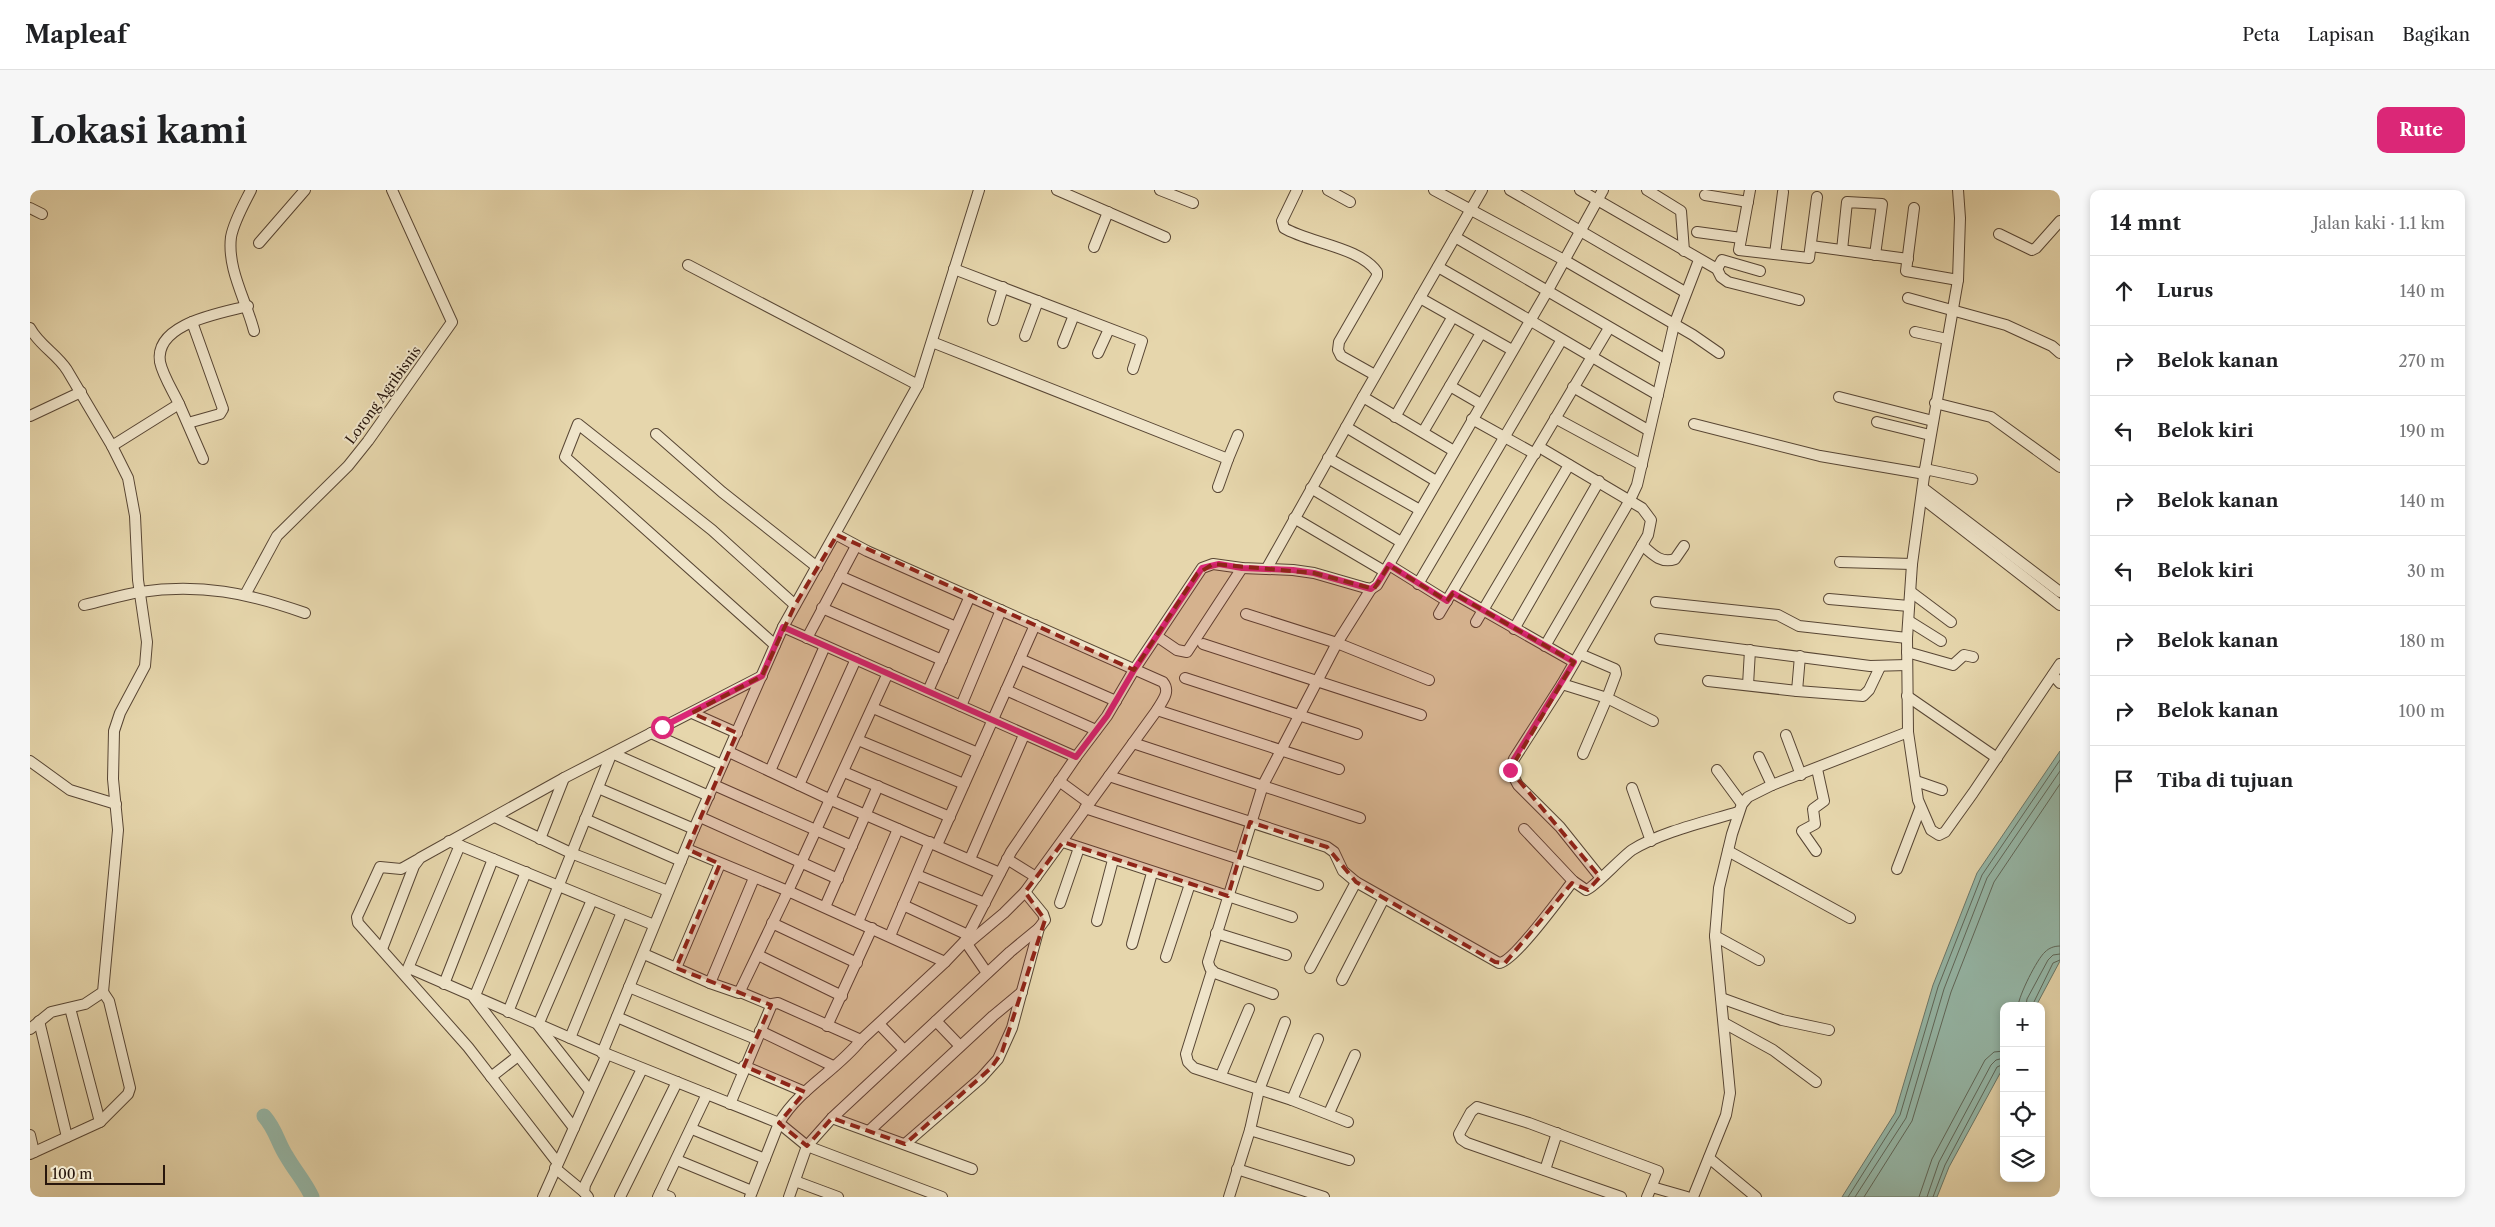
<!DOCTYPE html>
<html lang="id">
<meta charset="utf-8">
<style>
:root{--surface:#fff;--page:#f6f6f6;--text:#202124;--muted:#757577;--line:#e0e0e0;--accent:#db2777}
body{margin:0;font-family:"Libre Caslon Text",serif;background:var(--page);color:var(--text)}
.controls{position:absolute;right:15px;bottom:15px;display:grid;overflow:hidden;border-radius:10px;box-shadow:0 2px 8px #0003}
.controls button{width:45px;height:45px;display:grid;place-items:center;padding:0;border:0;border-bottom:1px solid var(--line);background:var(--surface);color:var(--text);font:25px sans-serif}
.scale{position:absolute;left:15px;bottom:12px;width:120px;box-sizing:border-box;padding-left:5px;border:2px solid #28160c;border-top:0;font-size:14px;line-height:18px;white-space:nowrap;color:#28160c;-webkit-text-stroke:4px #efe4c9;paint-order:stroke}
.stop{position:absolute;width:15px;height:15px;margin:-11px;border:4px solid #db2777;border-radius:50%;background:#fff}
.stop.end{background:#db2777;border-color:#fff;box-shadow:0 1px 5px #0008}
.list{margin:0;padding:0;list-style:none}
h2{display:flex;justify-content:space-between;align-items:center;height:65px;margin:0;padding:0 20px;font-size:21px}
h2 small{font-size:16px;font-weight:400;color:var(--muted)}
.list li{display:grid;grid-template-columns:32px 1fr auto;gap:15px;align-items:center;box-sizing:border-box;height:70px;padding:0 20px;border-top:1px solid var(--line)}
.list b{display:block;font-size:19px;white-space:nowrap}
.list em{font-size:16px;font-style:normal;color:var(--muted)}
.icon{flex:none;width:28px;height:28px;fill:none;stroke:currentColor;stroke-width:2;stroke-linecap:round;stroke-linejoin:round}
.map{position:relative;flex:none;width:2030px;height:1007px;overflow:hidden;border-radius:10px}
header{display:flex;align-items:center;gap:30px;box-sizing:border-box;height:70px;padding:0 25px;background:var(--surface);border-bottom:1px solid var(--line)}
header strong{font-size:24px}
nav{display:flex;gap:28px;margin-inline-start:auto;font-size:18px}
.intro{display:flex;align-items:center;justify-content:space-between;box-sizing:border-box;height:120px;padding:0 30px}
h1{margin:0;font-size:35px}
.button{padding:12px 22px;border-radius:10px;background:var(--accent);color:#fff;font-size:18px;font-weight:700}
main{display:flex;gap:30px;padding:0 30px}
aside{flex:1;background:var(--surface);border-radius:10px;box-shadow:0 2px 8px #0003}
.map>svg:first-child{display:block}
</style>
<header>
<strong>Mapleaf</strong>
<nav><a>Peta</a><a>Lapisan</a><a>Bagikan</a></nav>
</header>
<div class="intro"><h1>Lokasi kami</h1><a class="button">Rute</a></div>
<main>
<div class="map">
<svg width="2030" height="1007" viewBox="0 0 2030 1007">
<rect width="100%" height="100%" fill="#e6d6ac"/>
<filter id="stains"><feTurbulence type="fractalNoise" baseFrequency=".004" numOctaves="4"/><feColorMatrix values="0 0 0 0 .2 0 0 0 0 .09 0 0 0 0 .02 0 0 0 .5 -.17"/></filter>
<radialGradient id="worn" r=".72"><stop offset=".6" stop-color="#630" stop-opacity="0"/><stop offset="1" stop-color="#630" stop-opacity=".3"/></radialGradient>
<path fill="#96b9aa" stroke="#6a786b" d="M2030 561V771L2006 816H1974V876L1919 977 1907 1007H1812L1865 923 1903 795 1947 683Z"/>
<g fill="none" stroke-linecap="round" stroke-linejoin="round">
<g stroke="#5f685b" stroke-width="1">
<path d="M1988 816C1989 805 2007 769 2015 762 2019 758 2024 756 2030 756"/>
<path d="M1996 816 1997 809 2018 770 2023 765 2030 764"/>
<path d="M2002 816 2023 773 2030 770"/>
<path d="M1818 1007 1870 925 1908 797 1952 685 2030 570"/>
<path d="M1825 1007 1876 928 1914 799 1957 688 2030 581"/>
<path d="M1834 1007 1882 931 1921 802 1964 692 2030 594"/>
<path d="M1889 1007 1902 969 1955 870 1964 862 1974 861"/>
<path d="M1897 1007 1909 972 1961 875 1966 870 1974 868"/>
<path d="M1903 1007 1915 975 1967 877 1974 874"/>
</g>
<path stroke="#96b9aa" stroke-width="15" d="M234 926C247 941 247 952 257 967 265 981 275 992 282 1007"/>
<defs>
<g id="minor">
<path d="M221 0C214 14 204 31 201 47 197 79 216 110 224 141"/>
<path d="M1027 0 1135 47"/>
<path d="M1130 0 1163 13"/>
<path d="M1267 0 1252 31 1254 38C1279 53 1330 57 1347 82V86L1309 152 1308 160 1311 166 1345 185"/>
<path d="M1298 0 1320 12"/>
<path d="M1404 0 1534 70 1663 145 1689 163"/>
<path d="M1480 0 1655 102"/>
<path d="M1550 0 1687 79 1691 87 1698 92 1769 110"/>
<path d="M1617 0 1651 21 1654 61"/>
<path d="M1720 0 1709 60 1779 68 1787 7"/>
<path d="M1928 0 1930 28 1928 90 1895 279 1882 374 1877 448 1878 542 1888 610 1901 640 1909 645 1915 642 1943 603 2030 474"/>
<path d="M1675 5 1718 12"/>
<path d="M0 18 12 24"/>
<path d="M1884 18 1876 81 1928 90"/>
<path d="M1667 42 1711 48"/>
<path d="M1969 44 2002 60 2006 58 2030 31"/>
<path d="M1425 47 1636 170"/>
<path d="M229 53 275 0"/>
<path d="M1781 56 1878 69"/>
<path d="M1064 57 1078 22"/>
<path d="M1812 60 1817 12 1852 14 1845 65"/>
<path d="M1745 64 1753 2"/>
<path d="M658 75 888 195"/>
<path d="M1408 77C1482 119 1554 163 1628 205"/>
<path d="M924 79 1112 151 1103 179"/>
<path d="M1687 79 1692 70 1730 81"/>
<path d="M1390 108 1482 160"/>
<path d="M1878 108 1976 135 2022 156 2030 163"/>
<path d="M963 130 973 97"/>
<path d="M0 138C9 155 27 164 37 180L82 256 98 288 105 326 108 390 117 452 115 476 90 523 84 541 83 589 88 640 73 802 55 814 21 822 0 839"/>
<path d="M1885 142 1917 149"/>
<path d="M995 146 1008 111"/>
<path d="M902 152 1198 269 1188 297"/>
<path d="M1033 153 1044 125"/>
<path d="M1068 163 1079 139"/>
<path d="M1420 196 1451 214"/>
<path d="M1543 197 1618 240"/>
<path d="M1809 207 1903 231"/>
<path d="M1905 213 1961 227 2030 277"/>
<path d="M149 214 173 269"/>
<path d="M0 226 51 202"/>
<path d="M1365 227 1422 128"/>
<path d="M1525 228 1612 275"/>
<path d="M1442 229 1505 264"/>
<path d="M1847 232 1900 245"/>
<path d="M158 233 190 224 193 219 162 132"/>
<path d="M1664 234 1790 266 1895 284"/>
<path d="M1316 237 1406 291"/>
<path d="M1393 242 1451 143"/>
<path d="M626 244 692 302 787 377"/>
<path d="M82 256 149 214C143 201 133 186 130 172 124 133 192 123 218 116"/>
<path d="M1509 257 1612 318 1621 330 1618 345 1532 494 1577 508 1553 564"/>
<path d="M1424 261 1333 207 1452 0"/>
<path d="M1298 268 1390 320"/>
<path d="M1198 269 1208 245"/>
<path d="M1895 279 1942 289"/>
<path d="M1281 298 1371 352"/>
<path d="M1893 298 2030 402"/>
<path d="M1892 308 2030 415"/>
<path d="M1264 328 1354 381"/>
<path d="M807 345 837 361 1133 492C1141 502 1132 511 1127 520L995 702 974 723 937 754"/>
<path d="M1612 355C1622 364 1631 374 1645 369L1654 356"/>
<path d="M1810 372 1882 374"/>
<path d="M1359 375 1417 411"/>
<path d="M1237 378 1333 207"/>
<path d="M810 386 926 437"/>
<path d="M1388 394 1531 151"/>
<path d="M1881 402 1921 432"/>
<path d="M1423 403 1544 472"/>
<path d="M215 405 247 346 318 276 338 251 422 132 362 0"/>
<path d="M1799 409 1879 416"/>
<path d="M1626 412 1748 425 1769 436 1877 448"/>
<path d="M54 415C73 411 91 405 110 402 169 393 219 403 275 423"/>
<path d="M792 418 912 470"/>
<path d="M1216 424 1307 453 1399 490"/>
<path d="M1409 424 1579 138"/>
<path d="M1879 431 1911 451"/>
<path d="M1446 432 1539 275"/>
<path d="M753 437 1046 567"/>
<path d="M1484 439 1569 291"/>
<path d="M1128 447 1147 460 1157 462 1212 378"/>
<path d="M777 448 826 356"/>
<path d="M1630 449 1840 476 1877 475"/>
<path d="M1173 454 1391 525"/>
<path d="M745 455 535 267 548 234 682 340 765 415"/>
<path d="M1515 456 1600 310 1607 295 1644 135 1669 70"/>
<path d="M1877 462 1923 475 1934 465 1943 467"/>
<path d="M1550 464 1585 479 1586 484 1577 508 1623 531"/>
<path d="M990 469 1086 511"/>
<path d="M2023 485 2030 493"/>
<path d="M1155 488 1327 544"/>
<path d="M1678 491 1767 501 1770 466"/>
<path d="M1532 494 1484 569 1480 580 1488 595 1530 637 1570 687"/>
<path d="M1718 495 1720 460"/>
<path d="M976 500 1066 540"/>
<path d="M898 501 940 406"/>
<path d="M1767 501 1833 506 1839 500 1850 477"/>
<path d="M1877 506 1967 568"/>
<path d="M931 516 971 420"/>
<path d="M843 518 948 563"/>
<path d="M1127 520 1309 579"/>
<path d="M662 523 707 543"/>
<path d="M621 543 692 575"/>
<path d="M1756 545 1771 585"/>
<path d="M828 550 934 594"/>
<path d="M1103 553 1330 628"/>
<path d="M699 562 801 610 970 683"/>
<path d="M584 564 679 606"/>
<path d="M1729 567 1742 595"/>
<path d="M0 571 40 600 86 614"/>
<path d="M1687 580 1712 614"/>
<path d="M740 581 795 456"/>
<path d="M814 582 920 627"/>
<path d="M1079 586 1297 657 1304 662 1313 681 1326 692 1469 773C1483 773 1532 705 1543 691"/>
<path d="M1029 591 1059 613"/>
<path d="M1886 591 1912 600"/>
<path d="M684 595 822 656"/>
<path d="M769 595 826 469"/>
<path d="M568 598 664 639"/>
<path d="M1602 598 1621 651"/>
<path d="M1055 618 1288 695"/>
<path d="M465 627 541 663 638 701"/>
<path d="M670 627 808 689"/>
<path d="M555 629 651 671"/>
<path d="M1494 639 1543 691 1556 700C1562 699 1591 668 1602 660 1631 642 1675 632 1708 622"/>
<path d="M510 649 534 588"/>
<path d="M419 651 624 735"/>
<path d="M1033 652 1262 727"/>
<path d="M907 655 1005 435"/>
<path d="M657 659 758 701 858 483"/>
<path d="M1698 661 1820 728"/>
<path d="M1786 661 1772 641 1785 634 1783 619 1794 611 1787 579"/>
<path d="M940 669 994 545"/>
<path d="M977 669 1006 687"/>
<path d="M387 670 371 679 350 677 327 727 328 733 438 857 527 972"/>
<path d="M1867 679 1890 619"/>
<path d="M496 682 444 808 544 938"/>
<path d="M887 685 955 713"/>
<path d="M1030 713 1049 658"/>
<path d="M873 715 938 745"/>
<path d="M795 717 848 596"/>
<path d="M1067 731 1083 670"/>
<path d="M828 732 868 639"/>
<path d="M742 733 827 773"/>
<path d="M1186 743 1256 765"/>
<path d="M860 746 900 652"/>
<path d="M1685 746 1729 770"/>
<path d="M935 751 957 783"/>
<path d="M1102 754 1122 683"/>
<path d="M352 759 384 676 390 668 534 588 732 486"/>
<path d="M614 764 680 793 709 803 758 701 915 772"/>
<path d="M728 765 812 806"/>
<path d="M1136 767 1160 694"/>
<path d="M379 778 577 864 513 1007"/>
<path d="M646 778 690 674"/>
<path d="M1280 778 1326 692"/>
<path d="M1182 781 1156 864 1158 872 1164 878 1262 910 1288 849"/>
<path d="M376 783 430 655"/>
<path d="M1312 790 1354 708"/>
<path d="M680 793 724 688"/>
<path d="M414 794 463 669"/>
<path d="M599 797 726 849"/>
<path d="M710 802 741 815"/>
<path d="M1243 804 1185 783 1180 778 1178 772 1233 595 1307 453 1341 399"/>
<path d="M1691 808 1752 830 1799 840"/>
<path d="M478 822 581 565"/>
<path d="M587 827 712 881"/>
<path d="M9 831 37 947"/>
<path d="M906 831 930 856"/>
<path d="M1694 833 1743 860 1786 892"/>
<path d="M849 834 874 860"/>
<path d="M797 836 842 738"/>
<path d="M730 841 803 876"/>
<path d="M540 848 592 722"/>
<path d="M572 863 664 639 753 437 888 195 949 0"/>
<path d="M577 864 749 933 720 1007"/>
<path d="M714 876 775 902"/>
<path d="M1191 885 1219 819"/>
<path d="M461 887 488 866"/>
<path d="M560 901 508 835 562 710"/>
<path d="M1262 910 1318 932"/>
<path d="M700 914 742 814 748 813 831 850"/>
<path d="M1299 923 1325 865"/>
<path d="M802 928 942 979"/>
<path d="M70 932 98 904 100 898 79 811 73 802"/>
<path d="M662 939 735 969"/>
<path d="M1220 940 1319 970"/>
<path d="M839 941 963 826 992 802"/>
<path d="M0 945 4 962"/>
<path d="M875 954 951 888 968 869 982 838 1009 738 1015 730 1013 724 995 702"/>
<path d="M0 964 70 932 40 818"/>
<path d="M1679 968 1726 1007"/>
<path d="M647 970 722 1001"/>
<path d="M525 978 554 1002"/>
<path d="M1207 979 1294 1007"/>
<path d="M1515 980 1527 943"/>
<path d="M765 991 808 1007"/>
<path d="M1622 997 1657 1007"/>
<path d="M630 1003 640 1007"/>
<path d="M558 1007 554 1002 555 995 612 879"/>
<path d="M590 1007 647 892"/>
<path d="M628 1007 677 904"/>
<path d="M759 1007 777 956 802 928 980 762 1009 738"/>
<path d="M912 1007 777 956 749 933C770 898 806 881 831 850L915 772 935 751 981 662 1046 567 1077 526 1104 480 1172 378 1183 374 1212 378 1263 380 1284 383 1336 398 1341 399 1347 395 1518 100 1573 0"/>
<path d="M1199 1007 1220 940 1229 900 1255 832"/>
<path d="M1591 1007 1437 953 1431 949 1429 944 1441 922 1447 917 1499 933 1628 981 1617 1007"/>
<path d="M1663 1007 1696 925 1700 903 1685 746 1689 698 1702 644 1712 614 1718 607 1742 595 1878 542"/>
</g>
</defs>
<use href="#minor" stroke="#584634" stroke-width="12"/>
<use href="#minor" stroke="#efe4c9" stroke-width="10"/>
</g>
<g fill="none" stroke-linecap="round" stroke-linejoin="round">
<path stroke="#db2777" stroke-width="6" d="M632 537 732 486 753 437 1046 567 1077 526 1104 480 1172 378 1189 374 1212 378 1263 380 1284 383 1341 399 1347 394 1359 375 1417 411 1423 403 1544 472 1484 569 1480 580"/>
</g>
<path fill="#8f2418" fill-opacity="0.2" stroke="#8f2418" stroke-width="4" stroke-dasharray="10 6" stroke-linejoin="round" d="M807 345 1104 480 1167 384 1183 374 1284 383 1344 399 1359 375 1417 411 1423 403 1544 472 1480 580 1570 687 1558 700 1542 693 1475 773 1465 772 1326 692 1297 657 1220 632 1198 706 1033 652 995 702 1015 730 972 862 961 878 875 954 802 928 777 956 749 933 775 902 714 876 741 815 646 778 690 674 657 659 707 543 662 523 732 486 765 415Z"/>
<g text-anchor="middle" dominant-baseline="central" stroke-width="4" stroke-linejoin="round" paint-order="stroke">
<g font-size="14" fill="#28160c" stroke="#efe4c9">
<text transform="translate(353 205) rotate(-54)">Lorong Agribisnis</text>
</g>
</g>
<rect width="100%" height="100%" filter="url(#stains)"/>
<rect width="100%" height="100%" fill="url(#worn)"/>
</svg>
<div class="controls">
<button>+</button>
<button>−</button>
<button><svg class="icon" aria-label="locate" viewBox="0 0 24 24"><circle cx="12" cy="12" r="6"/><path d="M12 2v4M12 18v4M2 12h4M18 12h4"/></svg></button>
<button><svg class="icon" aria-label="layers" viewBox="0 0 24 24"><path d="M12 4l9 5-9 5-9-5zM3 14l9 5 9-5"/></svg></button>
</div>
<div class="scale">100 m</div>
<div class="stop" style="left:632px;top:537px"></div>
<div class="stop end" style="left:1480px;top:580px"></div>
</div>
<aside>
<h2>14 mnt<small>Jalan kaki · 1.1 km</small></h2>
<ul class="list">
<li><svg class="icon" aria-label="ahead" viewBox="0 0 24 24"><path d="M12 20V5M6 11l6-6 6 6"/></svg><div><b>Lurus</b></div><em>140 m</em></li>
<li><svg class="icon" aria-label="right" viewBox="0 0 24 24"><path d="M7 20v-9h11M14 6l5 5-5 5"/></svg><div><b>Belok kanan</b></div><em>270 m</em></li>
<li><svg class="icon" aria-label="left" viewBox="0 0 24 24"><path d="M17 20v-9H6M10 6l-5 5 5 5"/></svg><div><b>Belok kiri</b></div><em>190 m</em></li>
<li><svg class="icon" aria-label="right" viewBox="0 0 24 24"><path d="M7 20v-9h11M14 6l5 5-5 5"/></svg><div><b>Belok kanan</b></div><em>140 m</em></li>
<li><svg class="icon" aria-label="left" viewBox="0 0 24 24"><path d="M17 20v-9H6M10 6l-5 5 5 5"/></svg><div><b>Belok kiri</b></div><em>30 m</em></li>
<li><svg class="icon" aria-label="right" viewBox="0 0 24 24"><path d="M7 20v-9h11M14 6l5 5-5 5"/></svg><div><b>Belok kanan</b></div><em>180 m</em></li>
<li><svg class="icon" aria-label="right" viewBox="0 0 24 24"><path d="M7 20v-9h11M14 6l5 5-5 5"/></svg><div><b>Belok kanan</b></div><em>100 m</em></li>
<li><svg class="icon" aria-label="arrive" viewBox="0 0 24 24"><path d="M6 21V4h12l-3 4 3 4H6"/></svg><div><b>Tiba di tujuan</b></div></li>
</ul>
</aside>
</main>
